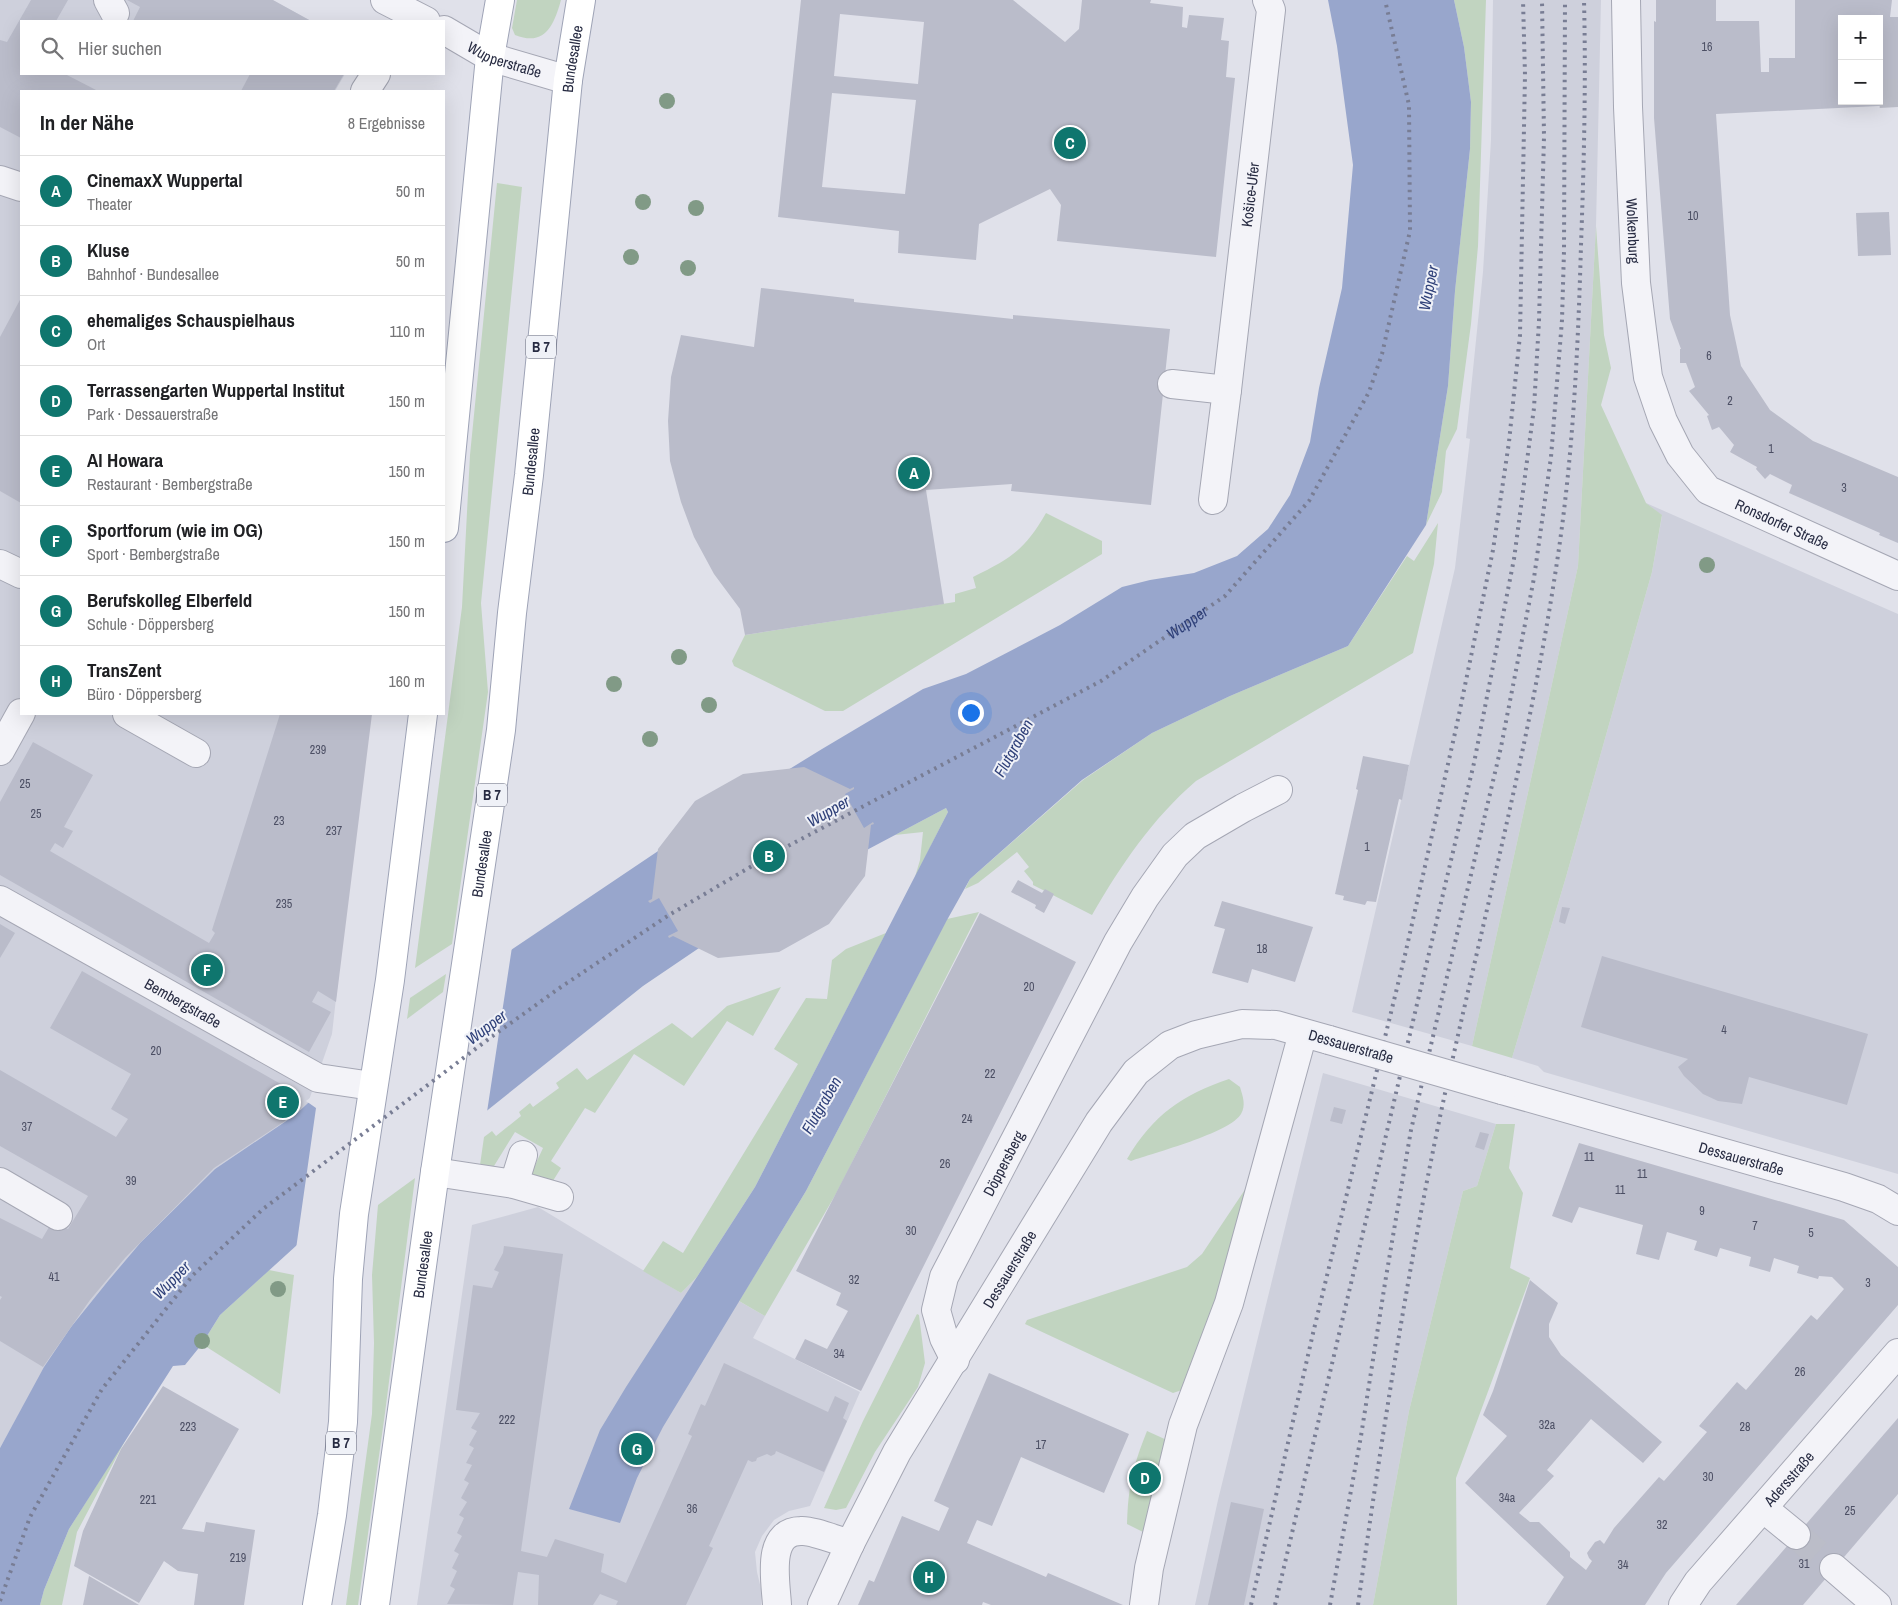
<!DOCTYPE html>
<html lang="de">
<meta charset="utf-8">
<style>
:root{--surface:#fff;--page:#f2f2f2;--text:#202124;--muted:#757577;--line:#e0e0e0;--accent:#0f766e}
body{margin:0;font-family:"Archivo Narrow",sans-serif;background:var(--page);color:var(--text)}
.controls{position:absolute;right:15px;top:15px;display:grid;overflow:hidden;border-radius:0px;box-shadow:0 5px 20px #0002}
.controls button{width:45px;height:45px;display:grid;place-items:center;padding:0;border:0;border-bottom:1px solid var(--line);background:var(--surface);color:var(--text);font:25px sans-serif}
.you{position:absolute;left:970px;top:712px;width:18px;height:18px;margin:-12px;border:4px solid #fff;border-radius:50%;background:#1a73e8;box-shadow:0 0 0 8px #1a73e833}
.badge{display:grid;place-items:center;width:32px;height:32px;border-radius:50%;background:var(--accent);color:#fff;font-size:16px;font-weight:700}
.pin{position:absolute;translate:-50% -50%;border:2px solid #fff;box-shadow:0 1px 5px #0006}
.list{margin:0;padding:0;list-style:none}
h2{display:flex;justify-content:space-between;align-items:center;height:65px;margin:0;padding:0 20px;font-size:21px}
h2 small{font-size:16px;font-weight:400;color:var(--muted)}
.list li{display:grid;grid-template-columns:32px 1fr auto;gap:15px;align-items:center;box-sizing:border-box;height:70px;padding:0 20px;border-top:1px solid var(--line)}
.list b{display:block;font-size:19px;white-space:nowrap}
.list p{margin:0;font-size:16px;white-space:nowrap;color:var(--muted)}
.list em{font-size:16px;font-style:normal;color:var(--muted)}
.icon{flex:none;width:28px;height:28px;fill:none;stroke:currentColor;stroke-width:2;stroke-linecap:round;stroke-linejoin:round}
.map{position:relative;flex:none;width:1898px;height:1605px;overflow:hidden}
.search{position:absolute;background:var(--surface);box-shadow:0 5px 20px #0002;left:20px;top:20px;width:425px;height:55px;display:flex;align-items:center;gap:12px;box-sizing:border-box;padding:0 18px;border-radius:0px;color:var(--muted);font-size:19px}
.panel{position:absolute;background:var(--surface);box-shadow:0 5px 20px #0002;left:20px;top:90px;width:425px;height:625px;border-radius:0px}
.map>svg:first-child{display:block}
</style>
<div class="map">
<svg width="1898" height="1605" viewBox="0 0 1898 1605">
<rect width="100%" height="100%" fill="#e0e1ea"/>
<g fill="#ced0dc">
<path d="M0 0H272L311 21H21V74H345L335 91H21V714H368L332 1034 308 1103 295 1115 215 1169 141 1242 108 1281 71 1327 45 1367 0 1448Z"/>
<path d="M1493 0H1601L1596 226 1578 566 1472 1046 1352 1012 1455 568 1470 439 1466 438 1483 272 1491 140Z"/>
<path d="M1646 503 1898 614V1174L1544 1072 1538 1066 1512 1058 1566 877 1652 572 1662 516Z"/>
<path d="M1323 1073 1496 1124 1477 1186 1463 1191 1409 1411 1373 1605H1195L1218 1500Z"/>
<path d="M538 1207 681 1293 697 1277 765 1316 753 1338 860 1392 810 1506 789 1511 774 1520 762 1536 755 1552 757 1572 762 1593 761 1605H417L472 1225Z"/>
</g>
<g fill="#c1d4c0">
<path d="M517 0H561C554 25 545 47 515 35L512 28Z"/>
<path d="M1454 0H1486L1478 246 1471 324 1457 429 1446 451 1442 492 1426 525 1448 386 1455 291 1470 149 1471 102 1464 47Z"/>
<path d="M497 183 522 187 481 603 488 692 452 944 415 968 462 607 470 455Z"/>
<path d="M1596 226 1604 335 1611 368 1601 405 1646 503 1662 515 1652 572 1566 877 1512 1058 1472 1046 1578 566Z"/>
<path d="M1046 513 1102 541V554L843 711H825L734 666 732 661 745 635 955 602V594L976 588 973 577C1011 558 1024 551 1046 513Z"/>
<path d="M1438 523 1434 564 1413 653 1196 781C1152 819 1121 865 1092 915L1033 885V882L1024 871 1029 867 1017 852 978 883 965 889 970 879 1083 780 1152 733 1230 696 1348 646 1407 556 1414 561Z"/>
<path d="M946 808 948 812 915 877 920 860 923 832 895 835Z"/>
<path d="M979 912 837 1192 765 1316 739 1301 806 1191 947 919Z"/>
<path d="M886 933 755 1187 697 1277 681 1293 643 1271 663 1241 683 1253 798 1064 774 1049 806 998 827 999 832 960 846 949Z"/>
<path d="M446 974 443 992 407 1019 410 998Z"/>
<path d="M781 987 753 1036 727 1021 684 1086 634 1054 595 1113 585 1108 551 1161 561 1168 551 1184 530 1176 543 1148 515 1132 494 1166 480 1165 484 1137 492 1131 496 1136 521 1116 519 1112 530 1103 533 1107 559 1088 556 1083 577 1068 587 1080 672 1023 692 1038 727 1006Z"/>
<path d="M1229 1079 1240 1087C1243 1097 1246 1105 1241 1114 1230 1133 1153 1153 1131 1161L1127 1159C1153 1115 1182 1095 1229 1079Z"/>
<path d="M1496 1124H1515L1509 1168 1523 1193 1510 1268 1530 1278 1456 1478 1457 1605H1373L1409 1411 1463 1191 1477 1186Z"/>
<path d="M415 1178 385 1413 358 1605H346L372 1414 374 1343 372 1275 378 1205Z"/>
<path d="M1251 1187 1213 1324 1182 1390 1173 1393 1025 1324 1027 1320 1187 1267 1202 1254 1246 1188Z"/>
<path d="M269 1270 294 1275 280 1394 202 1344 220 1315Z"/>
<path d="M917 1314 919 1315 925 1363 918 1387 875 1452 846 1508 836 1510 824 1508 863 1421Z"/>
<path d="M1147 1431 1169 1441 1145 1533 1127 1524C1128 1486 1133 1466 1147 1431Z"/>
<path d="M127 1437 77 1532 62 1605H40L44 1590 69 1529Z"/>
</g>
<path fill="#98a6cc" d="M1328 0H1454L1464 47 1471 102 1470 149 1455 291 1448 386 1426 525 1348 646 1230 696 1152 733 1082 780 970 879 947 920 806 1191 663 1427 637 1478 620 1523 569 1509 600 1430 626 1387 755 1187 948 812 946 808 761 906 643 986 474 1121 297 1245 220 1315 202 1344 185 1365 173 1366 69 1529 44 1590 40 1605H0V1448L44 1367 71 1327 108 1281 141 1242 215 1169 295 1115 308 1103 465 981 676 839 822 749 923 689 966 674 1060 625 1122 587 1150 580 1194 573 1237 556 1268 529 1290 495 1310 442 1319 388 1342 288 1353 165 1337 46Z"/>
<path fill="#e0e1ea" d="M512 947 487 1112 345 1220 296 1249 316 1108 306 1101 463 979Z"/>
<g fill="#babcca" fill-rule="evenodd">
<path d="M31 0H68L56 21H21V74H65L98 91H21V138L0 127V40L7 42Z"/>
<path d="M127 0H273L311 21H133L140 7Z"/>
<path d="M801 0H1013L1065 42 1079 29 1082 0H1151L1150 3 1183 7 1182 27 1187 28 1189 15 1224 18 1221 40 1229 41 1226 77 1235 78 1216 257 1057 241 1061 205 1050 189 979 224 976 260 898 253 899 231 778 217ZM840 14 924 22 918 84 834 76ZM832 93 916 100 905 194 822 187Z"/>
<path d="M1656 0H1716V21H1759L1761 72H1769V58H1795V0H1892L1890 17H1898V105L1716 114 1730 315 1741 366 1770 410 1813 441 1898 477V543L1879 535 1880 533 1789 493 1792 485 1770 474 1765 479 1756 469 1757 467 1730 452 1734 445 1719 427 1712 430 1707 416 1709 415 1689 391 1695 387 1686 363H1680V349H1681L1670 319 1654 118V21L1656 22ZM1842 19H1879V101H1842Z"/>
<path d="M250 74H344L334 91H241Z"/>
<path d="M1889 212 1891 255 1858 256 1856 213Z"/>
<path d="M761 288 854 299V302L1013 319V315L1170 329 1151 505 1011 491 1012 484 926 490 944 604 745 635 740 609 714 574 694 537 681 502 670 461 668 421 671 377 681 335 754 347Z"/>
<path d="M21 298V503L0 491V337Z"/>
<path d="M280 714H372L336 1002 318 991 312 1002 331 1012 309 1052 0 875V802L33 742 93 775 64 827 73 831 63 848 55 843 50 851 209 943 215 933 212 930Z"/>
<path d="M1363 756 1409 765 1402 800 1399 799 1376 902 1367 901 1365 905 1343 900 1344 896 1335 894 1358 790 1356 789Z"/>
<path d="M804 767 850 789 854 787V789L845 794 864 828 873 822 874 824 871 825 865 876 829 924 779 952 718 958 673 936 669 938 668 936 678 931 659 898 650 903 648 901 652 899 658 849 695 801 743 774Z"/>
<path d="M1018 880 1042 893 1045 889 1054 894 1044 913 1035 908 1036 905 1011 892Z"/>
<path d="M1222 901 1313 927 1295 982 1252 969 1248 983 1212 973 1225 929 1214 926Z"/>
<path d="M1562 907 1570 908 1565 924 1559 922Z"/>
<path d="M980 913 1076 962 861 1391 795 1359 805 1339 827 1349 848 1311 836 1305 841 1293 796 1271Z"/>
<path d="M0 924 15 933 0 958Z"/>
<path d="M1602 956 1868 1034 1847 1105 1749 1077 1742 1104 1718 1101 1703 1094 1684 1076 1678 1067 1688 1059 1581 1027Z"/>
<path d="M82 971 300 1095 285 1121 214 1168 125 1258 90 1300 43 1367 0 1341V1300L2 1297 0 1296V1218L42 1239 52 1222 68 1229 88 1196 0 1146V1070L116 1137 128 1119 111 1109 131 1074 50 1028Z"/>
<path d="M1334 1107 1346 1110 1342 1124 1330 1121Z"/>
<path d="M1480 1132 1489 1134 1484 1150 1475 1147Z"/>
<path d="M1579 1143 1844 1220 1898 1267V1305L1666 1573 1645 1605H1546L1564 1577 1465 1483 1507 1436 1483 1415 1493 1391 1530 1280 1558 1303 1549 1324V1337L1561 1355 1662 1442 1643 1463 1591 1419 1547 1470 1554 1476 1519 1513 1530 1522H1539L1570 1552V1557L1586 1570 1592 1561 1589 1558 1587 1553 1595 1542 1600 1540 1604 1544 1614 1528 1659 1477 1664 1481 1707 1432 1699 1426 1737 1382 1746 1390 1811 1315 1817 1320 1844 1289 1832 1277 1819 1276 1818 1279 1797 1273 1799 1266 1774 1258 1770 1272 1749 1266 1751 1257 1720 1248 1717 1257 1694 1250 1697 1241 1667 1232 1659 1260 1636 1254 1643 1225 1579 1207 1572 1223 1552 1216Z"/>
<path d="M504 1246 563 1254 521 1551 547 1557 555 1539 604 1554 601 1572 626 1583 692 1436 688 1434 701 1404 705 1406 724 1363 828 1412 835 1396 849 1403 843 1418 847 1421 824 1472 776 1451 775 1454 771 1456 767 1454 757 1458 756 1461 752 1462 748 1460 709 1546 713 1548 686 1605H616L618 1601 600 1594 593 1605H538L539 1575 518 1572 513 1605 447 1604 455 1589 450 1586 457 1571 452 1568 459 1554 454 1551 462 1536 457 1533 464 1518 459 1515 467 1502 461 1498 469 1483 464 1480 472 1465 466 1463 474 1448 469 1445 477 1431 471 1428 480 1413 456 1410 473 1285 492 1288 499 1272 494 1270 503 1253Z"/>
<path d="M989 1373 1129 1434 1104 1493 1021 1457 992 1526 977 1520 967 1543 1046 1577 1048 1573 1123 1605H991L983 1602 982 1605H858L869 1580 874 1582 902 1516 939 1531 949 1508 934 1501Z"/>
<path d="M163 1386 239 1429 182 1529 204 1532 206 1522 255 1530 244 1605H194L198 1574 178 1571 164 1561 139 1603 74 1566 83 1531 121 1449Z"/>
<path d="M1898 1418V1494L1803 1605H1736Z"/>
<path d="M1231 1502 1264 1509 1244 1605H1208Z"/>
<path d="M89 1576 139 1605H83Z"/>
</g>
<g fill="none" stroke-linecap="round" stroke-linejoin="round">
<g stroke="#bbbdc8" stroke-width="28" stroke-dasharray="28 14" stroke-linecap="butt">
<path d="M1879 94 1898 93"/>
<path d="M1796 1535 1834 1568"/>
</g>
<defs>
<g id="minor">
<path d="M108 0 115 13"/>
<path d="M385 0 426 21"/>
<path id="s1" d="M1626 0 1628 107 1636 283 1648 377 1663 421 1680 455 1708 490 1898 576"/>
<path id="s2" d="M444 30 490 57 568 80"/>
<path d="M365 91 376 74"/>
<path d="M0 180 21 187"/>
<path id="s3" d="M1172 384 1227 390 1271 10 1267 0"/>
<path d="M1213 500 1227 390"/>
<path d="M0 564 21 574"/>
<path d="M127 714 196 753"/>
<path d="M0 751 21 713"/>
<path id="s4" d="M0 900 318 1078 372 1086"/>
<path id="s5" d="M1502 1090 1844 1187 1878 1199 1898 1211"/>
<path d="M435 1172 514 1184 559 1197"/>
<path d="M0 1182 58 1216"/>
<path d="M514 1184 523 1155"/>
<path id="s6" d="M955 1360 944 1338 936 1310 944 1277 1118 942 1145 897 1175 855 1195 836 1243 808 1278 790"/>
<path d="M1763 1508 1796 1535"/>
<path d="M1834 1568 1877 1605"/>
<path d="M777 1605C776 1583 765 1531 801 1531 812 1530 838 1541 850 1544"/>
<path id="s7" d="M822 1605 850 1544 897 1452 1099 1122 1136 1072 1170 1045 1196 1035 1242 1024 1276 1025 1329 1040"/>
<path d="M1144 1605 1149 1568 1183 1425 1229 1303 1303 1033"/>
<path id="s8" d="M1683 1605 1698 1582 1898 1353"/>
</g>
<g id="major">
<path d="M444 528 490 57 500 0"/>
<path d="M317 1605 332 1515 343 1422 348 1279 354 1214 390 980 423 714"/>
<path id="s9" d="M375 1605 435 1172 501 730 512 613 529 475 568 80 581 0"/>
</g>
</defs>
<use href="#minor" stroke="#a5a7b4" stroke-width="30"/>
<use href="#major" stroke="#9ea3b6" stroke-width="30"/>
<use href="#minor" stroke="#f3f3f8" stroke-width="28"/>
<use href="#major" stroke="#fff" stroke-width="28"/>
<g stroke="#787d94" stroke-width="4" stroke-dasharray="2.5 5" stroke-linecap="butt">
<path id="s10" d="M0 1601 30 1517 102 1389 193 1275 263 1209 494 1035 561 987 669 915 769 856 1101 681 1225 596 1309 501 1369 392 1382 354 1410 231 1409 105 1385 0"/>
<path d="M1251 1605 1314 1329 1405 955 1457 724 1493 550 1509 442 1520 335 1525 75 1523 0"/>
<path d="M1275 1605 1474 763 1514 559 1534 408 1539 321 1544 137 1542 0"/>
<path d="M1330 1605 1361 1436 1385 1283 1411 1130 1501 747 1534 578 1551 457 1562 320 1564 251 1565 0"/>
<path d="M1358 1605C1382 1435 1408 1266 1444 1098 1483 919 1530 743 1557 562 1573 457 1578 351 1581 245 1584 163 1586 82 1584 0"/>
</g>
<defs>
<path id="minor-bridge" d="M1329 1040 1502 1090"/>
</defs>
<use href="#minor-bridge" stroke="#a5a7b4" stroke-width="30" stroke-linecap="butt"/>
<use href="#minor-bridge" stroke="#f3f3f8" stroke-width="28"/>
</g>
<g fill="#819a86">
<circle cx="667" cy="101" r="8"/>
<circle cx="643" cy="202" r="8"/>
<circle cx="696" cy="208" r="8"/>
<circle cx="631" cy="257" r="8"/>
<circle cx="688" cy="268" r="8"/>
<circle cx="1707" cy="565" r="8"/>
<circle cx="679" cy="657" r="8"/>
<circle cx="614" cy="684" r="8"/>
<circle cx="709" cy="705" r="8"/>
<circle cx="650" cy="739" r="8"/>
<circle cx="278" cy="1289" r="8"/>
<circle cx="202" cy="1341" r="8"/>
</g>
<g text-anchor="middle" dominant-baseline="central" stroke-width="4" stroke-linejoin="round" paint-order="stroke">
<g font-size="12" fill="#4c4f64">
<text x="1707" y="47">16</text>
<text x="1693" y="216">10</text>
<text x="1709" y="356">6</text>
<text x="1730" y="401">2</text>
<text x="1771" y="449">1</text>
<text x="1844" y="488">3</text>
<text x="318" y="750">239</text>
<text x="25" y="784">25</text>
<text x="36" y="814">25</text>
<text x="279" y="821">23</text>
<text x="334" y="831">237</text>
<text x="1367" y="847">1</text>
<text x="284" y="904">235</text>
<text x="1262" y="949">18</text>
<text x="1029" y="987">20</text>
<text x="1724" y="1030">4</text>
<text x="156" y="1051">20</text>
<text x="990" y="1074">22</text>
<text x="967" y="1119">24</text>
<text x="27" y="1127">37</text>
<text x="1589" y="1157">11</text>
<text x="945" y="1164">26</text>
<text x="1642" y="1174">11</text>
<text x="131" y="1181">39</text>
<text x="1620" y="1190">11</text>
<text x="1702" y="1211">9</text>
<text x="1755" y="1226">7</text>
<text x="911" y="1231">30</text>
<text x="1811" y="1233">5</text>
<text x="54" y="1277">41</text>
<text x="854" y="1280">32</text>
<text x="1868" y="1283">3</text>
<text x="839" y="1354">34</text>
<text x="1800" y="1372">26</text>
<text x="507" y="1420">222</text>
<text x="1547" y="1425">32a</text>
<text x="188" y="1427">223</text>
<text x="1745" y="1427">28</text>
<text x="1041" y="1445">17</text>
<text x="1708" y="1477">30</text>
<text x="1507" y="1498">34a</text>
<text x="148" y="1500">221</text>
<text x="692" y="1509">36</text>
<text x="1850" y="1511">25</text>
<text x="1662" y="1525">32</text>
<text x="238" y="1558">219</text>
<text x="1804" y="1564">31</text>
<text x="1623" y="1565">34</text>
</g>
<g fill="#eff1f7" stroke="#636678" stroke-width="1">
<rect x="526" y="335.5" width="30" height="23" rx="4"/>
<rect x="477" y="783.5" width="30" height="23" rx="4"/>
<rect x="326" y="1431.5" width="30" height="23" rx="4"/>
</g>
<g font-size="14" font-weight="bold" fill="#272b42">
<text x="541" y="347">B 7</text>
<text x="492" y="795">B 7</text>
<text x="341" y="1443">B 7</text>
</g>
<g font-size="15" fill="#272b42" stroke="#eff1f7">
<text stroke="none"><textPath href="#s2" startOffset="68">Wupperstraße</textPath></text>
<text stroke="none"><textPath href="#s9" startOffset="1559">Bundesallee</textPath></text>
<text stroke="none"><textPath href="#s3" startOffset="252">Košice-Ufer</textPath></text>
<text stroke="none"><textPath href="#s1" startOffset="231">Wolkenburg</textPath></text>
<text stroke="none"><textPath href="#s9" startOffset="1154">Bundesallee</textPath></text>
<text stroke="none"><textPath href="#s1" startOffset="589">Ronsdorfer Straße</textPath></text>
<text stroke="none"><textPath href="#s9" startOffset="749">Bundesallee</textPath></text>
<text stroke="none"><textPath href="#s4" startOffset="210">Bembergstraße</textPath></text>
<text transform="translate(1351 1046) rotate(16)">Dessauerstraße</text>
<text stroke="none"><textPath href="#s5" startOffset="249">Dessauerstraße</textPath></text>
<text stroke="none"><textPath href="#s6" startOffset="216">Döppersberg</textPath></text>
<text stroke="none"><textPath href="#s9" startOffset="344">Bundesallee</textPath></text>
<text stroke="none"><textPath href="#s7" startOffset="385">Dessauerstraße</textPath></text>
<text stroke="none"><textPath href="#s8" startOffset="165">Adersstraße</textPath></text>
</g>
<g font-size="16" font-style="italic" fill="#2f4079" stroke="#eff1f7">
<text transform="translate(1428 288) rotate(-79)">Wupper</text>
<text stroke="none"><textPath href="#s10" startOffset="1575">Wupper</textPath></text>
<text transform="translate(1013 748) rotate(-61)">Flutgraben</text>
<text transform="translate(828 811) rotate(-30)">Wupper</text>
<text transform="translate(486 1027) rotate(-37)">Wupper</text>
<text transform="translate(821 1105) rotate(-60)">Flutgraben</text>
<text transform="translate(171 1280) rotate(-46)">Wupper</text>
</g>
</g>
</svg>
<div class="controls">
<button>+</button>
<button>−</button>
</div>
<div class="you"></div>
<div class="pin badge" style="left:914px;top:473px">A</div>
<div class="pin badge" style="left:769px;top:856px">B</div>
<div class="pin badge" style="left:1070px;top:143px">C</div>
<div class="pin badge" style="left:1145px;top:1478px">D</div>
<div class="pin badge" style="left:283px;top:1102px">E</div>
<div class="pin badge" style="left:207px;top:970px">F</div>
<div class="pin badge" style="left:637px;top:1449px">G</div>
<div class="pin badge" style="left:929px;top:1577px">H</div>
<div class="search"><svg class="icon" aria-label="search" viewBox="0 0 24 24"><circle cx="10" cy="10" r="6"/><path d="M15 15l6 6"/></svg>Hier suchen</div>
<section class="panel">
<h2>In der Nähe<small>8 Ergebnisse</small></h2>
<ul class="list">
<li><span class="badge">A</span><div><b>CinemaxX Wuppertal</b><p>Theater</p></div><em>50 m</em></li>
<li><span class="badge">B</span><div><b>Kluse</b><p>Bahnhof · Bundesallee</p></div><em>50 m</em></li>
<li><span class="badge">C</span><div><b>ehemaliges Schauspielhaus</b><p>Ort</p></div><em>110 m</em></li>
<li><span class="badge">D</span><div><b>Terrassengarten Wuppertal Institut</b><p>Park · Dessauerstraße</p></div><em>150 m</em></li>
<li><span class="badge">E</span><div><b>Al Howara</b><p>Restaurant · Bembergstraße</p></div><em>150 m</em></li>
<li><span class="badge">F</span><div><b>Sportforum (wie im OG)</b><p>Sport · Bembergstraße</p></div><em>150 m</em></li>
<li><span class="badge">G</span><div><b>Berufskolleg Elberfeld</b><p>Schule · Döppersberg</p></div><em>150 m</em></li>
<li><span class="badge">H</span><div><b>TransZent</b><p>Büro · Döppersberg</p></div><em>160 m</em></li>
</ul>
</section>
</div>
